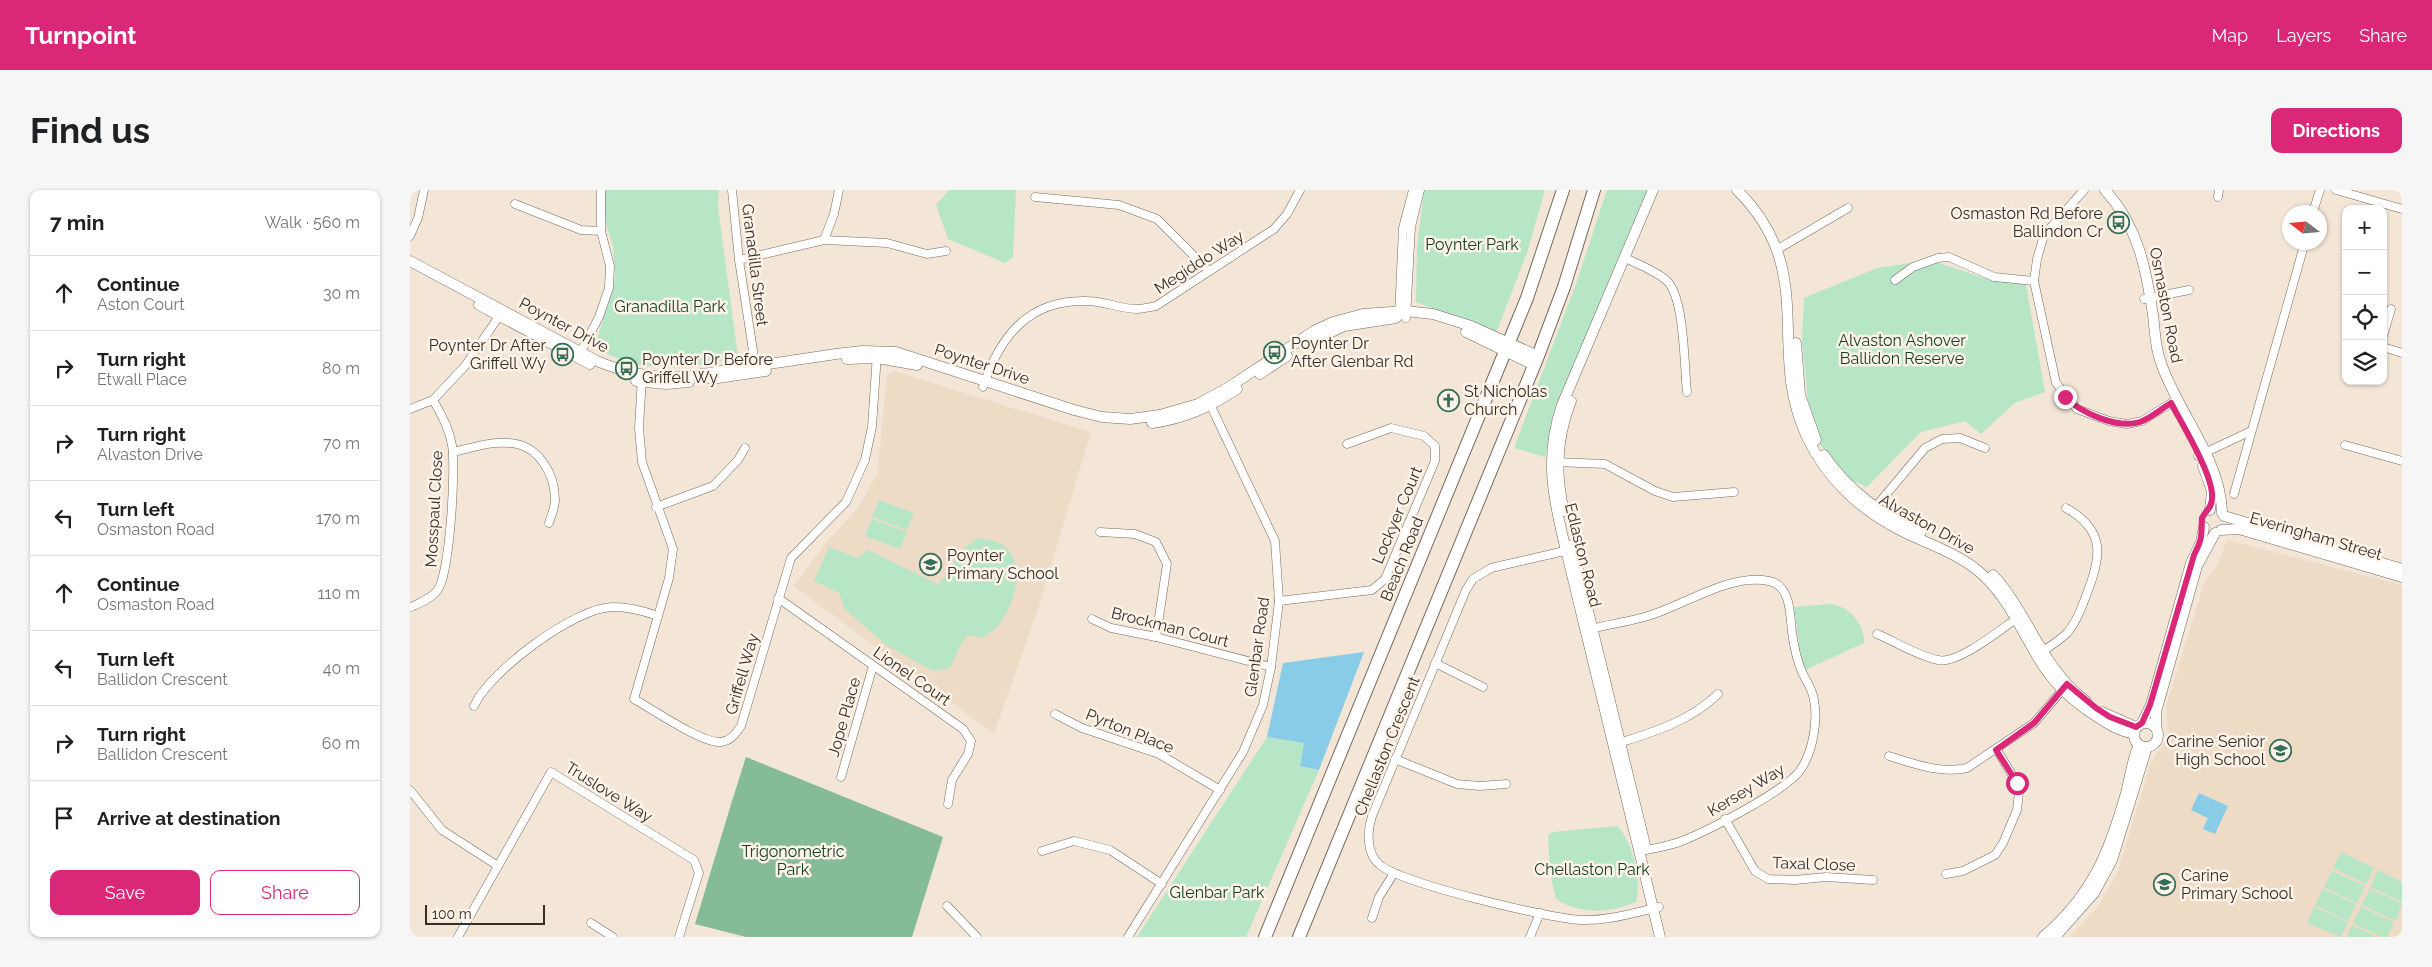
<!DOCTYPE html>
<meta charset="utf-8">
<style>
:root{--surface:#fff;--page:#f6f6f6;--text:#202124;--muted:#757577;--line:#e0e0e0;--accent:#db2777}
body{margin:0;font-family:Raleway,sans-serif;background:var(--page);color:var(--text)}
.controls{position:absolute;right:15px;top:15px;display:grid;overflow:hidden;border-radius:10px;box-shadow:0 1px 4px #0004}
.controls button{width:45px;height:45px;display:grid;place-items:center;padding:0;border:0;border-bottom:1px solid var(--line);background:var(--surface);color:var(--text);font:25px sans-serif}
.compass{position:absolute;left:1872px;top:15px;width:45px;height:45px;border-radius:50%;background:var(--surface);box-shadow:0 1px 4px #0004;rotate:286deg}
.scale{position:absolute;left:15px;bottom:12px;width:120px;box-sizing:border-box;padding-left:5px;border:2px solid #332f29;border-top:0;font-size:14px;line-height:18px;white-space:nowrap;color:#332f29;-webkit-text-stroke:4px #fef3e8;paint-order:stroke}
.stop{position:absolute;width:15px;height:15px;margin:-11px;border:4px solid #db2777;border-radius:50%;background:#fff}
.stop.end{background:#db2777;border-color:#fff;box-shadow:0 1px 5px #0008}
.list{margin:0;padding:0;list-style:none}
h2{display:flex;justify-content:space-between;align-items:center;height:65px;margin:0;padding:0 20px;font-size:21px}
h2 small{font-size:16px;font-weight:400;color:var(--muted)}
.list li{display:grid;grid-template-columns:32px 1fr auto;gap:15px;align-items:center;box-sizing:border-box;height:75px;padding:0 20px;border-top:1px solid var(--line)}
.list b{display:block;font-size:19px;white-space:nowrap}
.list p{margin:0;font-size:16px;white-space:nowrap;color:var(--muted)}
.list em{font-size:16px;font-style:normal;color:var(--muted)}
.actions{display:flex;gap:10px;padding:15px 20px}
.actions a{flex:1;padding:11px 0;border:1px solid var(--accent);border-radius:10px;text-align:center;font-size:18px;color:var(--accent)}
.actions .main{background:var(--accent);color:#fff}
.icon{flex:none;width:28px;height:28px;fill:none;stroke:currentColor;stroke-width:2;stroke-linecap:round;stroke-linejoin:round}
.map{position:relative;flex:none;width:1992px;height:747px;overflow:hidden;border-radius:10px}
header{display:flex;align-items:center;gap:30px;box-sizing:border-box;height:70px;padding:0 25px;background:var(--accent);color:#fff}
header strong{font-size:24px}
nav{display:flex;gap:28px;margin-inline-start:auto;font-size:18px}
.intro{display:flex;align-items:center;justify-content:space-between;box-sizing:border-box;height:120px;padding:0 30px}
h1{margin:0;font-size:35px}
.button{padding:12px 22px;border-radius:10px;background:var(--accent);color:#fff;font-size:18px;font-weight:700}
main{display:flex;gap:30px;padding:0 30px}
aside{flex:1;background:var(--surface);border-radius:10px;box-shadow:0 1px 4px #0004}
.map>svg:first-child{display:block}
</style>
<header>
<strong>Turnpoint</strong>
<nav><a>Map</a><a>Layers</a><a>Share</a></nav>
</header>
<div class="intro"><h1>Find us</h1><a class="button">Directions</a></div>
<main>
<aside>
<h2>7 min<small>Walk · 560 m</small></h2>
<ul class="list">
<li><svg class="icon" aria-label="ahead" viewBox="0 0 24 24"><path d="M12 20V5M6 11l6-6 6 6"/></svg><div><b>Continue</b><p>Aston Court</p></div><em>30 m</em></li>
<li><svg class="icon" aria-label="right" viewBox="0 0 24 24"><path d="M7 20v-9h11M14 6l5 5-5 5"/></svg><div><b>Turn right</b><p>Etwall Place</p></div><em>80 m</em></li>
<li><svg class="icon" aria-label="right" viewBox="0 0 24 24"><path d="M7 20v-9h11M14 6l5 5-5 5"/></svg><div><b>Turn right</b><p>Alvaston Drive</p></div><em>70 m</em></li>
<li><svg class="icon" aria-label="left" viewBox="0 0 24 24"><path d="M17 20v-9H6M10 6l-5 5 5 5"/></svg><div><b>Turn left</b><p>Osmaston Road</p></div><em>170 m</em></li>
<li><svg class="icon" aria-label="ahead" viewBox="0 0 24 24"><path d="M12 20V5M6 11l6-6 6 6"/></svg><div><b>Continue</b><p>Osmaston Road</p></div><em>110 m</em></li>
<li><svg class="icon" aria-label="left" viewBox="0 0 24 24"><path d="M17 20v-9H6M10 6l-5 5 5 5"/></svg><div><b>Turn left</b><p>Ballidon Crescent</p></div><em>40 m</em></li>
<li><svg class="icon" aria-label="right" viewBox="0 0 24 24"><path d="M7 20v-9h11M14 6l5 5-5 5"/></svg><div><b>Turn right</b><p>Ballidon Crescent</p></div><em>60 m</em></li>
<li><svg class="icon" aria-label="arrive" viewBox="0 0 24 24"><path d="M6 21V4h12l-3 4 3 4H6"/></svg><div><b>Arrive at destination</b></div></li>
</ul>
<div class="actions"><a class="main">Save</a><a>Share</a></div>
</aside>
<div class="map">
<svg width="1992" height="747" viewBox="0 0 1992 747">
<rect width="100%" height="100%" fill="#f3e6d7"/>
<g fill="#eddbc6">
<path d="M484 181 681 242 629 416 584 544 383 396 416 353 447 319 467 285 477 185Z"/>
<path d="M1817 350 1992 395V747H1659L1688 717 1708 681 1741 573 1758 547 1756 517 1795 390 1806 378Z"/>
</g>
<g fill="#b6e6c5">
<path d="M195 0H309L308 17 328 167C278 180 230 185 185 157L205 88 203 56 194 28Z"/>
<path d="M539 0H606L603 67 595 73 538 49 526 15Z"/>
<path d="M1014 0H1135L1117 63 1086 143 1006 112 1007 56Z"/>
<path d="M1197 0H1239L1146 223 1135 267 1104 258 1167 91Z"/>
<path d="M1520 70 1571 87 1616 95 1635 202 1605 213 1571 244 1555 231 1511 242 1457 297 1439 289 1409 253 1398 214 1392 150 1394 108 1467 78Z"/>
<path d="M469 310 504 323 497 340 462 327Z"/>
<path d="M462 329 497 342 490 359 455 346Z"/>
<path d="M567 348C621 350 612 404 588 436 584 440 578 444 573 448L559 445 551 454 540 478 523 481 476 455 435 419 429 403 404 391 419 357 448 368 458 360 528 394 541 380 547 364Z"/>
<path d="M1422 414C1440 417 1455 435 1454 453L1395 480 1391 468 1384 417Z"/>
<path d="M857 547 894 553 890 576 909 580 836 747H727Z"/>
<path d="M1207 636C1222 648 1232 694 1226 712 1200 723 1170 725 1146 709L1140 683 1138 645 1143 642Z"/>
<path d="M1931 662 1964 678 1956 694 1923 678Z"/>
<path d="M1968 680 1992 692V712L1960 697Z"/>
<path d="M1922 681 1955 696 1947 713 1914 697Z"/>
<path d="M1913 699 1946 714 1938 731 1905 715Z"/>
<path d="M1960 699 1992 714 1985 731 1952 715Z"/>
<path d="M1904 717 1938 732 1931 747 1897 733Z"/>
<path d="M1951 717 1984 733 1977 747H1972L1943 733Z"/>
<path d="M1942 735 1967 747H1937Z"/>
</g>
<path fill="#85bc97" d="M336 567 533 647 502 747H336L285 734C302 678 318 622 336 567Z"/>
<g fill="#89cce7">
<path d="M954 462 909 580 890 576 894 553 857 547 873 473Z"/>
<path d="M1789 603 1818 616 1805 644 1793 639 1798 628 1781 620Z"/>
</g>
<g fill="none" stroke-linecap="round" stroke-linejoin="round">
<defs>
<g id="minor">
<path d="M322 0 329 70 346 180"/>
<path d="M1674 0 1634 45 1627 69 1624 91 1646 193 1667 219 1699 231 1717 234 1732 231 1766 210"/>
<path d="M1926 0 1992 19"/>
<path d="M625 7 709 15 747 29 799 81"/>
<path d="M1808 7 1809 0"/>
<path d="M105 14 171 40 191 41"/>
<path d="M1903 22 1910 0"/>
<path d="M0 46 8 28 14 0"/>
<path d="M414 50 424 24 429 0"/>
<path d="M1368 59 1438 18"/>
<path d="M1215 68C1228 74 1245 81 1256 90 1275 106 1274 177 1277 202"/>
<path d="M329 70 414 50 477 53 517 64 536 61"/>
<path d="M1485 90 1503 77 1528 68 1539 67 1584 87 1624 91"/>
<path d="M1734 109 1779 100"/>
<path d="M989 126 993 38 1003 0"/>
<path d="M996 128 1001 37 1010 0"/>
<path d="M1973 146 1981 119"/>
<path d="M1973 157 1992 163"/>
<path d="M169 165 189 127 199 98 200 76 191 41V0"/>
<path d="M232 187 229 238 232 272 263 359 259 388 224 509C242 519 293 554 311 552 321 551 326 543 331 536L381 368 436 312 455 270 462 237 467 164"/>
<path d="M573 197C590 146 619 109 677 111 694 111 710 119 727 119 733 119 740 117 746 116L864 39 877 24 890 0"/>
<path d="M0 219 23 210 55 176 92 122"/>
<path d="M1935 255 1992 271"/>
<path d="M43 262C62 258 81 251 100 253 128 255 145 283 145 310 145 318 141 326 139 333"/>
<path d="M1788 266 1841 241"/>
<path d="M1145 272 1195 274 1245 301 1263 307 1324 302"/>
<path d="M1824 304 1895 52"/>
<path d="M246 317 303 296 328 270 335 258"/>
<path d="M1463 320 1515 258 1532 249 1550 248 1575 258"/>
<path d="M690 342 725 344 746 352 757 374 746 447"/>
<path d="M1159 360 1081 378 1063 389 1056 400 962 626C957 641 956 664 970 675 994 694 1137 728 1171 730 1198 731 1223 723 1249 717"/>
<path d="M368 408 553 539 561 551 558 564 542 590 538 614"/>
<path d="M869 411 962 400 975 389 1025 271V256L1014 246 981 238 937 254"/>
<path d="M1 417C10 413 20 409 27 401 40 386 46 277 42 255 39 238 31 223 23 210"/>
<path d="M682 429 701 438 746 447 861 477"/>
<path d="M1178 440C1198 434 1220 432 1241 425 1276 414 1321 383 1359 391 1381 395 1380 425 1382 442 1384 456 1386 469 1392 482 1396 491 1403 500 1404 510 1408 531 1403 561 1391 579 1378 600 1297 641 1272 651 1260 656 1245 658 1232 661"/>
<path d="M1467 444C1486 452 1508 466 1528 470 1548 475 1592 438 1609 427"/>
<path d="M1629 463C1639 457 1648 452 1657 443 1666 433 1671 419 1676 406 1691 367 1697 341 1656 318"/>
<path d="M1025 473 1073 497"/>
<path d="M64 516C79 482 165 417 203 417 218 417 234 421 248 426"/>
<path d="M645 524 672 538 749 564 810 600"/>
<path d="M1206 554C1243 542 1279 532 1308 504"/>
<path d="M1479 566C1505 574 1530 584 1557 578L1624 533 1655 497"/>
<path d="M985 569 1047 594 1070 596 1096 594"/>
<path d="M431 587 463 476"/>
<path d="M0 600 32 640 88 676"/>
<path d="M1315 629 1345 681 1358 689 1385 690 1416 687 1463 690"/>
<path d="M632 661 664 651 700 660 752 694"/>
<path d="M1536 684 1553 681 1585 665 1593 653 1607 620 1609 602 1607 593 1587 560"/>
<path d="M537 716 567 747"/>
<path d="M962 728 969 707 984 683"/>
<path d="M181 733 203 747"/>
<path d="M48 747 141 582 284 670 289 683 269 747"/>
<path d="M718 747 833 562 853 515 861 477 869 411 865 351 798 210"/>
<path d="M1120 747 1130 723"/>
</g>
<g id="tertiary">
<path d="M1243 0 1152 215C1134 267 1143 308 1156 360L1250 747"/>
<path d="M1327 0C1410 82 1355 159 1397 247 1416 288 1451 321 1492 341 1520 355 1551 364 1574 386 1600 411 1613 444 1632 474 1646 496 1664 512 1686 526 1697 533 1710 542 1723 543"/>
<path d="M1695 0C1728 36 1736 78 1743 125 1745 141 1745 158 1751 173 1768 223 1811 269 1812 323"/>
<path d="M0 71 187 171C215 183 241 188 272 187L426 164 452 161 486 162 664 220 692 227 720 229 750 225 788 214 819 197 904 141 923 132 953 124 996 121 1023 124 1061 136 1128 166"/>
<path d="M69 115 180 174"/>
<path d="M1056 142 1124 175"/>
<path d="M1386 153 1390 205 1406 250"/>
<path d="M896 154 934 136 986 128"/>
<path d="M437 169 467 168 507 175"/>
<path d="M850 184 877 166"/>
<path d="M301 189 356 181"/>
<path d="M226 191 256 194 279 192"/>
<path d="M742 233C774 229 800 217 827 199"/>
<path d="M1414 265C1437 299 1473 327 1511 342"/>
<path d="M1793 276 1802 301 1800 320"/>
<path d="M1154 321C1145 284 1147 246 1161 211"/>
<path d="M1814 326 1992 379"/>
<path d="M1811 340 1829 339 1992 387"/>
<path d="M1162 355 1236 659"/>
<path d="M1583 385C1619 424 1632 479 1676 511"/>
<path d="M1692 522 1726 537"/>
<circle cx="1736" cy="545" r="12"/>
<path d="M1732 533 1741 515 1781 373 1791 352 1794 337"/>
<path d="M1746 538V522L1787 376 1805 343"/>
<path d="M1633 747C1682 705 1699 663 1716 603 1719 592 1724 562 1729 555"/>
<path d="M1645 747 1684 703 1702 670 1737 557"/>
</g>
<g id="primary">
<path d="M855 747 1117 108 1153 0"/>
<path d="M889 747 1128 166 1154 97 1184 0"/>
</g>
</defs>
<use href="#minor" stroke="#766a5e" stroke-width="9"/>
<use href="#tertiary" stroke="#766a5e" stroke-width="11"/>
<use href="#primary" stroke="#766a5e" stroke-width="14"/>
<use href="#minor" stroke="#fff" stroke-width="8"/>
<use href="#tertiary" stroke="#fff" stroke-width="10"/>
<use href="#primary" stroke="#fff" stroke-width="12"/>
</g>
<g fill="none" stroke-linecap="round" stroke-linejoin="round">
<path stroke="#db2777" stroke-width="6" d="M1607 593 1586 560 1624 533 1657 494 1686 518 1700 527 1726 537 1732 533 1740 515 1784 365C1793 347 1791 347 1792 328 1796 320 1802 318 1802 308 1804 286 1772 234 1761 213 1751 219 1741 228 1730 232 1707 239 1671 223 1655 207"/>
</g>
<defs>
<symbol id="bus-ring" viewBox="-11 -11 22 22"><circle r="9.5" fill="#fef3e8" stroke="#366f58" stroke-width="1.5"/><path d="M-5-6H5V4H4V6H2V4H-2V6H-4V4H-5ZM-3.5-4V0h7V-4ZM-3.5 1.2v1.5H-2V1.2ZM2 1.2v1.5H3.5V1.2Z" fill="#366f58"/></symbol>
<symbol id="church-ring" viewBox="-11 -11 22 22"><circle r="9.5" fill="#fef3e8" stroke="#366f58" stroke-width="1.5"/><path d="M-1.2-6h2.4v3.5h3.3v2.4h-3.3V6h-2.4V-.1h-3.3v-2.4h3.3Z" fill="#366f58"/></symbol>
<symbol id="school-ring" viewBox="-11 -11 22 22"><circle r="9.5" fill="#fef3e8" stroke="#366f58" stroke-width="1.5"/><path d="M0-5L7-2L0 1L-7-2ZM-4 1L0 2.5L4 1V4Q0 6-4 4Z" fill="#366f58"/></symbol>
</defs>
<g fill-rule="evenodd">
<use href="#bus-ring" x="1696" y="20" width="25" height="25"/>
<use href="#bus-ring" x="852" y="150" width="25" height="25"/>
<use href="#bus-ring" x="140" y="152" width="25" height="25"/>
<use href="#bus-ring" x="204" y="166" width="25" height="25"/>
<use href="#church-ring" x="1026" y="198" width="25" height="25"/>
<use href="#school-ring" x="508" y="362" width="25" height="25"/>
<use href="#school-ring" x="1858" y="548" width="25" height="25"/>
<use href="#school-ring" x="1742" y="682" width="25" height="25"/>
</g>
<g text-anchor="middle" dominant-baseline="central" stroke-width="5" stroke-linejoin="round" paint-order="stroke">
<g font-size="16" fill="#332f29" stroke="#fef3e8" text-anchor="start">
<text x="1693" y="23" text-anchor="end">Osmaston Rd Before<tspan x="1693" dy="18">Ballindon Cr</tspan></text>
<text x="881" y="153">Poynter Dr<tspan x="881" dy="18">After Glenbar Rd</tspan></text>
<text x="136" y="155" text-anchor="end">Poynter Dr After<tspan x="136" dy="18">Griffell Wy</tspan></text>
<text x="232" y="169">Poynter Dr Before<tspan x="232" dy="18">Griffell Wy</tspan></text>
<text x="1054" y="201">St Nicholas<tspan x="1054" dy="18">Church</tspan></text>
<text x="537" y="365">Poynter<tspan x="537" dy="18">Primary School</tspan></text>
<text x="1855" y="551" text-anchor="end">Carine Senior<tspan x="1855" dy="18">High School</tspan></text>
<text x="1771" y="685">Carine<tspan x="1771" dy="18">Primary School</tspan></text>
</g>
<g font-size="16" fill="#154027" stroke="#fef3e8">
<text x="1062" y="54">Poynter Park</text>
<text x="260" y="116">Granadilla Park</text>
<text x="1492" y="150">Alvaston Ashover<tspan x="1492" dy="18">Ballidon Reserve</tspan></text>
<text x="383" y="661">Trigonometric<tspan x="383" dy="18">Park</tspan></text>
<text x="1182" y="679">Chellaston Park</text>
<text x="807" y="702">Glenbar Park</text>
</g>
<g font-size="16" fill="#332f29" stroke="#fef3e8">
<text transform="translate(789 72) rotate(-33)">Megiddo Way</text>
<text transform="translate(345 75) rotate(83)">Granadilla Street</text>
<text transform="translate(1756 115) rotate(79)">Osmaston Road</text>
<text transform="translate(154 135) rotate(28)">Poynter Drive</text>
<text transform="translate(572 174) rotate(18)">Poynter Drive</text>
<text transform="translate(24 319) rotate(-87)">Mosspaul Close</text>
<text transform="translate(987 325) rotate(-67)">Lockyer Court</text>
<text transform="translate(1517 334) rotate(29)">Alvaston Drive</text>
<text transform="translate(1906 346) rotate(16)">Everingham Street</text>
<text transform="translate(1173 365) rotate(76)">Edlaston Road</text>
<text transform="translate(992 369) rotate(-68)">Beach Road</text>
<text transform="translate(760 437) rotate(14)">Brockman Court</text>
<text transform="translate(847 457) rotate(-82)">Glenbar Road</text>
<text transform="translate(332 484) rotate(-74)">Griffell Way</text>
<text transform="translate(502 486) rotate(35)">Lionel Court</text>
<text transform="translate(434 527) rotate(-74)">Jope Place</text>
<text transform="translate(720 541) rotate(22)">Pyrton Place</text>
<text transform="translate(977 556) rotate(-68)">Chellaston Crescent</text>
<text transform="translate(1336 600) rotate(-31)">Kersey Way</text>
<text transform="translate(199 602) rotate(32)">Truslove Way</text>
<text transform="translate(1404 674) rotate(2)">Taxal Close</text>
</g>
</g>
</svg>
<div class="controls">
<button>+</button>
<button>−</button>
<button><svg class="icon" aria-label="locate" viewBox="0 0 24 24"><circle cx="12" cy="12" r="6"/><path d="M12 2v4M12 18v4M2 12h4M18 12h4"/></svg></button>
<button><svg class="icon" aria-label="layers" viewBox="0 0 24 24"><path d="M12 4l9 5-9 5-9-5zM3 14l9 5 9-5"/></svg></button>
</div>
<svg class="compass" viewBox="-18 -18 36 36"><path d="M0-13l5 13h-10z" fill="#e53935"/><path d="M0 13l5-13h-10z" fill="#757577"/></svg>
<div class="scale">100 m</div>
<div class="stop" style="left:1607px;top:593px"></div>
<div class="stop end" style="left:1655px;top:207px"></div>
</div>
</main>
